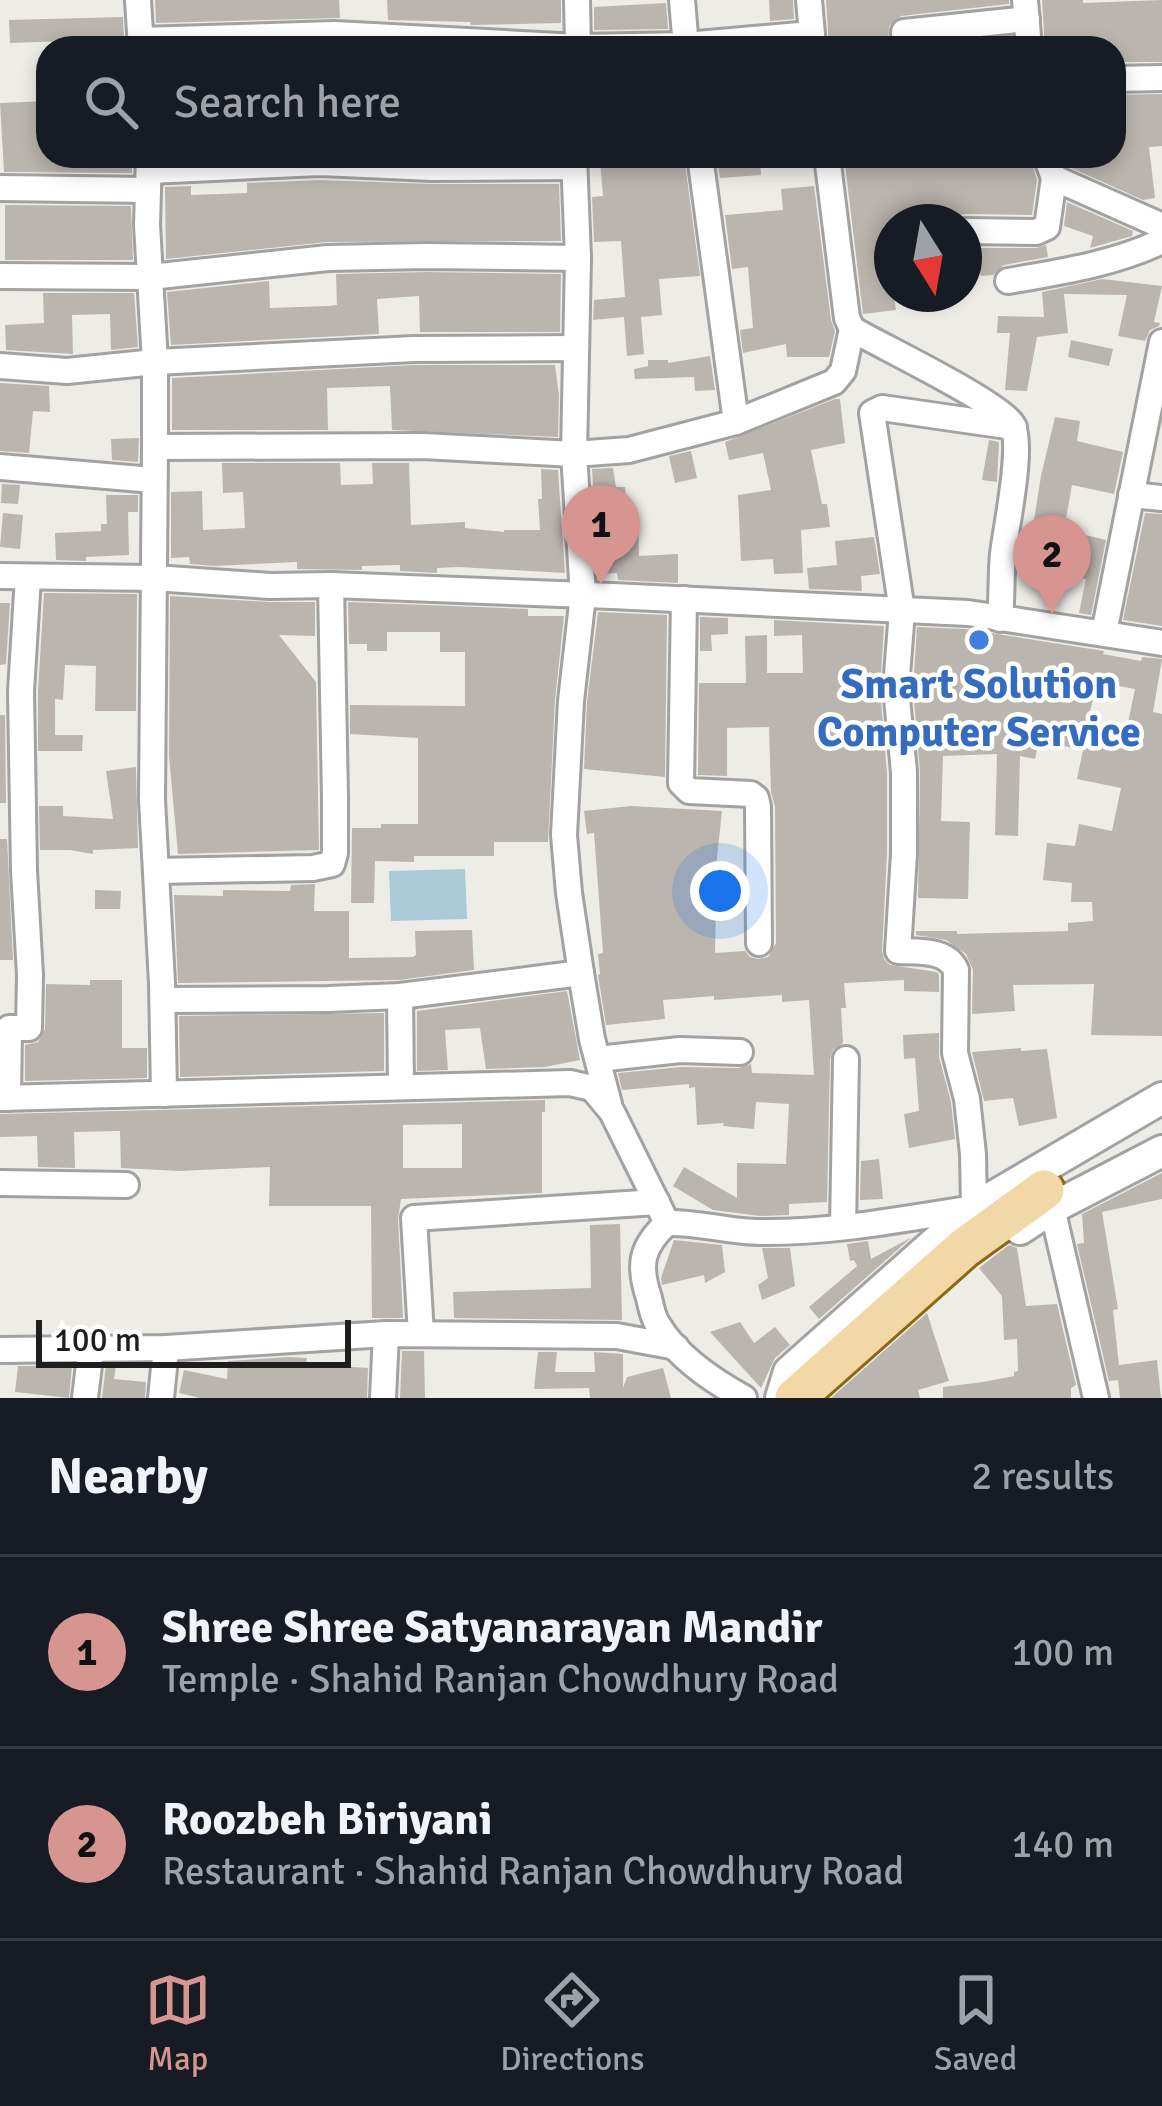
<!DOCTYPE html>
<meta charset="utf-8">
<style>
:root{--surface:#171b24;--page:#20242c;--text:#f1f3f6;--muted:#9ea1a6;--line:#363941;--accent:#d79591}
body{margin:0;font-family:Signika,sans-serif;background:var(--page);color:var(--text)}
.compass{position:absolute;left:874px;top:204px;width:108px;height:108px;border-radius:50%;background:var(--surface);box-shadow:0 6px 18px #0003;rotate:169deg}
.scale{position:absolute;left:36px;bottom:30px;width:315px;box-sizing:border-box;padding-left:12px;border:6px solid #1e1e1e;border-top:0;font-size:33px;line-height:42px;white-space:nowrap;color:#1e1e1e;-webkit-text-stroke:9px #fff;paint-order:stroke}
.you{position:absolute;left:720px;top:891px;width:42px;height:42px;margin:-30px;border:9px solid #fff;border-radius:50%;background:#1a73e8;box-shadow:0 0 0 18px #1a73e833}
.badge{display:grid;place-items:center;width:78px;height:78px;border-radius:50%;background:var(--accent);color:#111;font-size:39px;font-weight:700}
.pin{position:absolute;translate:-50% -99px;filter:drop-shadow(0 3px 6px #0008)}
.pin::after{content:'';position:absolute;top:63px;width:42px;height:36px;background:inherit;clip-path:polygon(0 0,100% 0,50% 100%)}
.list{margin:0;padding:0;list-style:none}
h2{display:flex;justify-content:space-between;align-items:center;height:156px;margin:0;padding:0 48px;font-size:51px}
h2 small{font-size:39px;font-weight:400;color:var(--muted)}
.list li{display:grid;grid-template-columns:78px 1fr auto;gap:36px;align-items:center;box-sizing:border-box;height:192px;padding:0 48px;border-top:3px solid var(--line)}
.list b{display:block;font-size:45px;white-space:nowrap}
.list p{margin:0;font-size:39px;white-space:nowrap;color:var(--muted)}
.list em{font-size:39px;font-style:normal;color:var(--muted)}
.icon{flex:none;width:66px;height:66px;fill:none;stroke:currentColor;stroke-width:2;stroke-linecap:round;stroke-linejoin:round}
.map{position:relative;flex:none;width:1162px;height:1398px;overflow:hidden}
.search{position:absolute;background:var(--surface);box-shadow:0 6px 18px #0003;left:36px;right:36px;top:36px;height:132px;display:flex;align-items:center;gap:30px;box-sizing:border-box;padding:0 42px;border-radius:36px;color:var(--muted);font-size:45px}
.sheet{height:540px;background:var(--surface)}
nav{display:flex;justify-content:space-around;align-items:center;box-sizing:border-box;height:168px;border-top:3px solid var(--line);background:var(--surface);font-size:33px;color:var(--muted)}
nav a{display:grid;justify-items:center;gap:6px}
nav .on{color:var(--accent)}
.map>svg:first-child{display:block}
</style>
<div class="map">
<svg width="1162" height="1398" viewBox="0 0 1162 1398">
<rect width="100%" height="100%" fill="#eeece6"/>
<path fill="#abcad7" d="M465 869 467 919 391 921 389 871Z"/>
<g fill="#bbb5af" fill-rule="evenodd">
<path d="M155 0H339L340 18 156 23Z"/>
<path d="M387 0H561V23L471 25 470 22 388 20Z"/>
<path d="M769 0H793L794 19 770 21Z"/>
<path d="M826 0H1009V4L901 16 889 26 888 48H829Z"/>
<path d="M1042 0H1083V3L1162 0V62H1114V48H1045Z"/>
<path d="M666 3 668 29 594 30V7Z"/>
<path d="M123 17 124 39 10 43 9 20Z"/>
<path d="M1012 37V46L971 48 970 42Z"/>
<path d="M1162 94V146L1149 147 1155 198 1143 200 1067 166 1064 156H1114V95Z"/>
<path d="M48 101V156H132V173L4 172 0 103Z"/>
<path d="M637 156H684L700 276 659 279 662 315 641 317 644 354 627 356 624 317 593 320 594 300 625 297 621 241 594 242 592 197 603 196 600 160Z"/>
<path d="M760 156 761 175 720 178 717 159Z"/>
<path d="M844 156H1030L1037 180 1032 215 964 214 950 222H891L892 225 883 226 896 310 863 314Z"/>
<path d="M320 180 431 184H559L561 241 327 242 166 259 165 187 191 186V195L247 193V183Z"/>
<path d="M814 186 831 320 835 331 829 357H787L786 344 743 353 740 330 753 328 748 267 732 269 725 215 783 210 781 189Z"/>
<path d="M1067 202 1133 231 1132 236 1090 248 1093 236 1064 226Z"/>
<path d="M5 205 131 206 133 260H5Z"/>
<path d="M1046 245 1048 257 1004 265 993 275 981 276 980 273 964 275V248H1036Z"/>
<path d="M426 272 561 274 560 332H420L419 296 377 299 379 334 171 345 167 292 269 281 270 308 327 306 337 305 336 274Z"/>
<path d="M1102 279 1162 286 1154 322 1160 323 1159 326 1150 330 1145 341 1118 336 1127 295 1064 294 1068 333 1037 337 1027 391 1005 390 1010 333H997L998 316 1044 317 1042 292Z"/>
<path d="M43 293H134L138 347 111 350 110 314 72 315 73 354 6 350 5 325 44 323Z"/>
<path d="M1071 340 1113 349 1109 366 1068 357Z"/>
<path d="M710 356 715 390 695 391 694 377 635 379 634 369 648 366V360H668V363Z"/>
<path d="M414 365H555L559 395 558 437 392 430 390 386 327 388 328 430H172V378Z"/>
<path d="M0 383 49 386 50 412 33 411 29 453 0 451Z"/>
<path d="M835 399H840L845 443 811 450 822 504H827L830 527 801 530 803 573 774 574 773 559 741 561 738 495 771 490 763 453 729 460 725 442Z"/>
<path d="M1055 417 1080 421 1077 441 1123 452 1114 494 1072 485 1064 530 1106 540 1091 615 1079 613 1086 579 1028 569 1029 573 1018 572 1023 533 1027 564 1041 476Z"/>
<path d="M139 438 138 462 112 460 111 439Z"/>
<path d="M989 440 999 442 997 482 982 480Z"/>
<path d="M691 451 697 478 675 483 669 456Z"/>
<path d="M222 463H340L341 485 373 484 372 463H409L411 525 465 522V528L504 532V530H540L538 499H542L541 469 558 470 565 573 459 567 437 568V573L400 571V565L362 566V570L297 569V562L215 566 190 564 189 557 171 558V492L202 491 203 530 245 528 243 492 223 493Z"/>
<path d="M613 468 616 487H625L628 520 638 519 639 556 678 554V583L618 580 617 573 598 574 592 469Z"/>
<path d="M2 484 20 485 18 504 1 503Z"/>
<path d="M106 495H138V512H128L129 555 86 557V561L56 560 55 533 101 531V524H107Z"/>
<path d="M3 513 23 515 20 549 0 547Z"/>
<path d="M1145 513 1162 514V626L1123 620Z"/>
<path d="M874 537 880 574 861 576 862 591 809 589 807 568 837 565 835 541Z"/>
<path d="M44 593 137 594 136 711H95L96 666 65 665 63 700 55 699V735H83L82 751H38V691Z"/>
<path d="M170 596 269 602H315V636L279 635 316 682 319 850 178 854 169 756Z"/>
<path d="M348 602 528 609V616H564L555 700 548 842H494V856H414V862L375 861 374 903H351L352 828H381V824H418V738L350 734V705L465 706V652H440V632H387V651H367V644H349Z"/>
<path d="M0 603H10L6 664 0 665Z"/>
<path d="M598 612 667 615 665 777 584 769 587 702Z"/>
<path d="M700 617 728 618V634L711 635 712 651H700Z"/>
<path d="M774 620 884 626 880 689 887 773V854L882 951 884 959 890 965 937 972 939 975V992L904 991V980L844 983 846 1008H841L843 1043 833 1050 830 1059 827 1202 789 1204V1215L760 1216 713 1210 673 1186 684 1167 737 1198V1163L786 1164 789 1104 756 1102 754 1129 723 1126 724 1123 697 1125 695 1087 689 1088V1084L622 1090 618 1073 681 1067 739 1068 751 1064 752 1073 814 1075 809 1000 782 1002V995L714 1000V996L663 1000 665 1019 606 1025 598 975 600 974 598 954 603 953 594 833 587 834 584 811 631 806 722 811 717 857 715 953 745 951 750 957 758 959 768 957 776 943 775 807 771 792 769 727 727 728V776L698 775 699 683H746L745 636 767 635V673H803L802 635 774 636Z"/>
<path d="M917 627 966 629 1104 651 1103 654 1141 661 1142 657 1162 659 1153 712 1162 714V1036L1091 1035 1094 984 1013 985 1015 1011 972 1014 973 970 966 954 946 940 916 935V931H957V934L1068 931V923L1093 921 1092 902H1071L1072 883 1043 880 1047 843 1075 846 1079 824 1112 831 1121 788 1077 779 1083 750 1039 741 1035 759 1020 756 1018 836 995 835 997 754 943 756 941 821 970 822 968 899 918 898 920 772 913 688ZM1097 682 1135 689 1126 732 1087 724Z"/>
<path d="M0 715H5L6 803H0Z"/>
<path d="M136 767 138 848 93 850V854L70 850H40L39 806H63V816L113 819 106 771Z"/>
<path d="M0 839H7L13 960H0Z"/>
<path d="M315 884 314 911H349V958L413 957 416 955 415 931 472 930 474 970 399 980 178 983 174 895 223 896V890L290 891 291 885Z"/>
<path d="M95 890 121 891 120 909H95Z"/>
<path d="M90 980H122V1048H147V1078L25 1081V1045L38 1042 45 1029 46 984 90 985Z"/>
<path d="M567 991 580 1060 545 1067 486 1069 480 1028 445 1030 448 1070 417 1071V1011Z"/>
<path d="M384 1013V1071L180 1077 179 1016Z"/>
<path d="M939 1033V1057L951 1102 955 1139 909 1148 904 1114 919 1111 915 1058 904 1059 903 1035Z"/>
<path d="M1021 1048V1051L1047 1049 1057 1118 1019 1126 1013 1098 984 1101 972 1052Z"/>
<path d="M545 1100V1112H542V1193L401 1199 398 1219 403 1318H372L371 1206H269L270 1167 179 1171 121 1168 120 1131 74 1132 75 1168 38 1167 37 1136 0 1137V1114ZM462 1124V1168H403V1125Z"/>
<path d="M879 1159 883 1199 860 1200 861 1161Z"/>
<path d="M1162 1173V1199L1102 1212 1118 1309 1113 1310 1119 1365 1157 1360 1161 1398H1120L1118 1380 1109 1381 1077 1244 1084 1243 1082 1214Z"/>
<path d="M620 1224 622 1320 454 1318 453 1292 591 1288 590 1225Z"/>
<path d="M912 1237 819 1319 809 1307 857 1266 854 1260 850 1261 847 1244 868 1241 871 1259Z"/>
<path d="M674 1240 722 1245 725 1272 705 1283 704 1275 662 1285 661 1278Z"/>
<path d="M1009 1245 1017 1248 1026 1306 1057 1304 1076 1385 1071 1388V1398H943V1387L983 1382 1014 1376V1372L1018 1371 1017 1339 1004 1340 1002 1296 979 1268Z"/>
<path d="M762 1248H790L795 1286 762 1300 758 1285 768 1278Z"/>
<path d="M927 1313 949 1381 918 1390 920 1398H831Z"/>
<path d="M740 1322 754 1343 775 1327 790 1345 775 1358 761 1388 710 1332Z"/>
<path d="M402 1351H424L425 1398H400Z"/>
<path d="M538 1352H557L555 1372H595L594 1352 623 1354V1388L627 1377 663 1368 671 1398H590L589 1388 534 1389Z"/>
<path d="M289 1357 307 1358 306 1364 368 1368 367 1398H200L179 1393 184 1370 227 1379 228 1361Z"/>
<path d="M106 1365H116L114 1379 146 1382 145 1398H102Z"/>
<path d="M18 1366H72L69 1398 15 1392Z"/>
</g>
<g fill="none" stroke-linecap="round" stroke-linejoin="round">
<defs>
<g id="minor">
<path d="M138 0 141 48"/>
<path d="M577 0 578 48"/>
<path d="M682 0 686 48"/>
<path d="M809 0 813 46"/>
<path d="M1025 0 1029 48"/>
<path d="M140 40 335 34 578 47 686 45 811 34"/>
<path d="M905 48 904 32 1027 19"/>
<path d="M1114 79 1162 78"/>
<path d="M149 156 147 225 155 362V447L152 800 162 983 164 1094"/>
<path d="M574 156 578 258 574 454 583 595 571 701 564 835 569 893 581 973 592 1039 609 1104"/>
<path d="M700 156 736 422"/>
<path d="M827 156 847 318 852 329C881 346 998 402 1012 424 1024 445 1006 527 1003 554 1001 575 1002 597 1000 619"/>
<path d="M1046 156 1054 178 1162 226"/>
<path d="M150 171 320 163 432 168 574 167"/>
<path d="M0 188 148 190"/>
<path d="M964 231 1036 232 1047 227 1054 178"/>
<path d="M0 276 150 277 328 258 426 256 578 258"/>
<path d="M1008 281C1060 272 1114 264 1162 241"/>
<path d="M0 366 67 371 155 362 414 349 575 348"/>
<path d="M155 447 423 446 574 454 629 450 736 422 834 382 843 371 852 329"/>
<path d="M0 467 153 480"/>
<path d="M1131 495 1162 498"/>
<path d="M0 576 154 578 270 586 331 585 612 596 968 613 1162 643"/>
<path d="M684 599 681 783 689 791 751 794 756 798 758 807 759 943"/>
<path d="M1104 633 1162 342"/>
<path d="M156 871 313 868 332 864 335 853V798L331 585"/>
<path d="M400 996 401 1086"/>
<path d="M163 1000 328 999 400 996 581 973"/>
<path d="M598 1059 680 1050 740 1052"/>
<path d="M0 1098 570 1083 592 1088 612 1112 667 1223C641 1247 638 1265 649 1298 651 1307 653 1318 658 1325 677 1357 713 1381 744 1398"/>
<path d="M8 1098 9 1028H29L30 975 24 871 21 691 28 577"/>
<path d="M0 1183 126 1185"/>
<path d="M1052 1208 1096 1398"/>
<path d="M667 1223C699 1222 729 1232 760 1232 832 1233 903 1219 974 1208L973 1154 967 1099 955 1053 956 970C947 949 918 952 898 951L904 854V772L896 688 902 611 872 413 882 408 1014 427"/>
<path d="M843 1227 846 1059"/>
<path d="M421 1334 414 1218 657 1202"/>
<path d="M0 1350 166 1348 386 1334"/>
<path d="M85 1398 91 1348"/>
<path d="M161 1398 166 1348"/>
<path d="M383 1398 386 1334 617 1336 676 1347"/>
</g>
<g id="tertiary">
<path d="M1020 1229 1052 1208 1162 1151"/>
<path d="M781 1398 789 1372 974 1208 1162 1098"/>
</g>
<path id="primary" d="M795 1398 964 1248 1044 1190"/>
</defs>
<use href="#minor" stroke="#a2a2a2" stroke-width="30"/>
<use href="#tertiary" stroke="#a2a2a2" stroke-width="36"/>
<use href="#primary" stroke="#896a10" stroke-width="45"/>
<use href="#minor" stroke="#fff" stroke-width="24"/>
<use href="#tertiary" stroke="#fff" stroke-width="30"/>
<use href="#primary" stroke="#f2d7a7" stroke-width="39"/>
</g>
<circle fill="#3f7fe0" stroke="#fff" stroke-width="4.5" cx="979" cy="640" r="12"/>
<g text-anchor="middle" dominant-baseline="central" stroke-width="9" stroke-linejoin="round" paint-order="stroke">
<g font-size="42" font-weight="bold" fill="#366cbe" stroke="#fff">
<text x="979" y="684">Smart Solution<tspan x="979" dy="48">Computer Service</tspan></text>
</g>
</g>
</svg>
<svg class="compass" viewBox="-18 -18 36 36"><path d="M0-13l5 13h-10z" fill="#e53935"/><path d="M0 13l5-13h-10z" fill="#9ea1a6"/></svg>
<div class="scale">100 m</div>
<div class="you"></div>
<div class="pin badge" style="left:601px;top:584px">1</div>
<div class="pin badge" style="left:1052px;top:614px">2</div>
<div class="search"><svg class="icon" aria-label="search" viewBox="0 0 24 24"><circle cx="10" cy="10" r="6"/><path d="M15 15l6 6"/></svg>Search here</div>
</div>
<section class="sheet">
<h2>Nearby<small>2 results</small></h2>
<ul class="list">
<li><span class="badge">1</span><div><b>Shree Shree Satyanarayan Mandir</b><p>Temple · Shahid Ranjan Chowdhury Road</p></div><em>100 m</em></li>
<li><span class="badge">2</span><div><b>Roozbeh Biriyani</b><p>Restaurant · Shahid Ranjan Chowdhury Road</p></div><em>140 m</em></li>
</ul>
</section>
<nav>
<a class="on"><svg class="icon" aria-label="map" viewBox="0 0 24 24"><path d="M3 6l6-2 6 2 6-2v14l-6 2-6-2-6 2zM9 4v14M15 6v14"/></svg>Map</a>
<a><svg class="icon" aria-label="directions" viewBox="0 0 24 24"><path d="M12 3l9 9-9 9-9-9zM9 14v-3h6M13 9l2 2-2 2"/></svg>Directions</a>
<a><svg class="icon" aria-label="saved" viewBox="0 0 24 24"><path d="M7 4h10v16l-5-4-5 4z"/></svg>Saved</a>
</nav>
